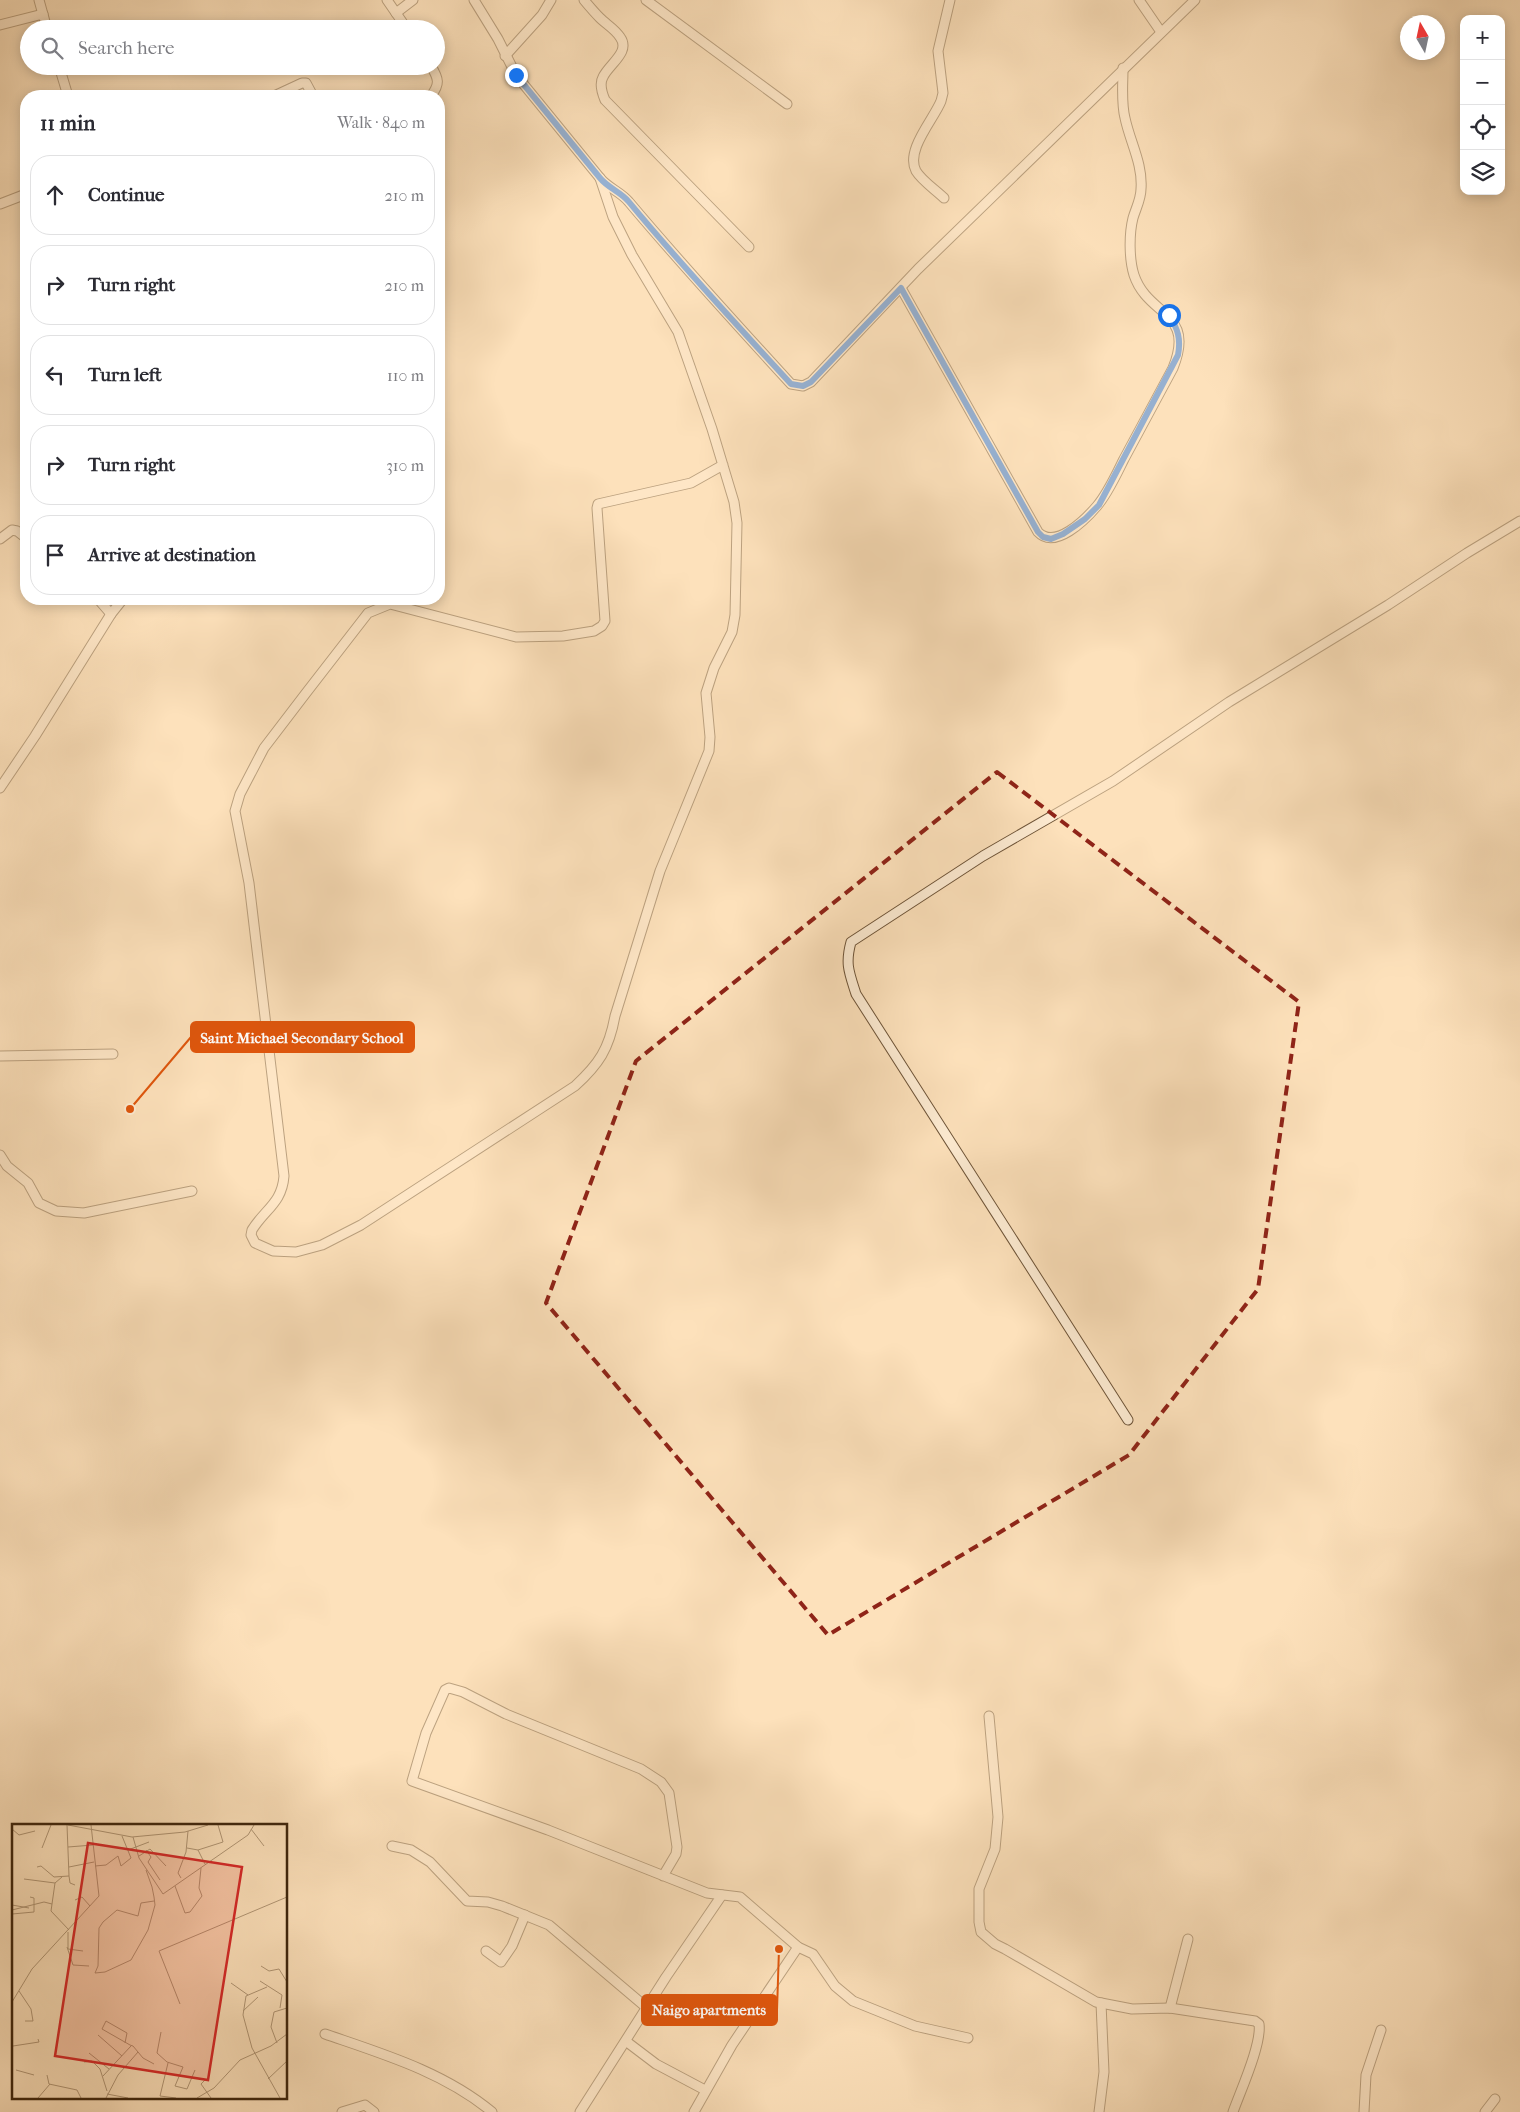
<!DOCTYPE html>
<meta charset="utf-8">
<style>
:root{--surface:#fff;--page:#f2f2f3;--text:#2b2b33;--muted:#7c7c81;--line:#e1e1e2}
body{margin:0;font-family:"IM FELL French Canon",serif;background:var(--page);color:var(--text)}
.controls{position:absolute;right:15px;top:15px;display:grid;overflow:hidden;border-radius:10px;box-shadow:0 2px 12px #0003}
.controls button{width:45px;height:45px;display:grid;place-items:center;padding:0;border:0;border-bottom:1px solid var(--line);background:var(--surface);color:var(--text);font:25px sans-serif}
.compass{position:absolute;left:1400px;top:15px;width:45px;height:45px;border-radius:50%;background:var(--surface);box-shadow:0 2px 12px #0003;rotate:351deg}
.stop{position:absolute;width:15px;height:15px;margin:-11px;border:4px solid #1a73e8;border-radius:50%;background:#fff}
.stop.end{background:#1a73e8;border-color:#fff;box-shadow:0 1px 5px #0008}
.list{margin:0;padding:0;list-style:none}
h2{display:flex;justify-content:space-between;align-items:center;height:65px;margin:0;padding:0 20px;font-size:21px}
h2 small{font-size:16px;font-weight:400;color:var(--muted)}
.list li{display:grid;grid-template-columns:32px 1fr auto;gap:15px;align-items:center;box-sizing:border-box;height:80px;margin:0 10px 10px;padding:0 10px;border:1px solid var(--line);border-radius:20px}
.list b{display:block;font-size:19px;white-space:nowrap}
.list em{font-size:16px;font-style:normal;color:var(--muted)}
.icon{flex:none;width:28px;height:28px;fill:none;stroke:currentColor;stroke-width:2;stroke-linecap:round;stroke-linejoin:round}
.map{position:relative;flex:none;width:1520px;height:2112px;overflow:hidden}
.search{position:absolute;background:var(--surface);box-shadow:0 2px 12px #0003;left:20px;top:20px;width:425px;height:55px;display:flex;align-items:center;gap:12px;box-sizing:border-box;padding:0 18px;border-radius:28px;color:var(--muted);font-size:19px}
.panel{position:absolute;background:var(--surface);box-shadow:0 2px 12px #0003;left:20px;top:90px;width:425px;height:515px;border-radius:20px}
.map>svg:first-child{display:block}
</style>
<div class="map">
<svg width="1520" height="2112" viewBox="0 0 1520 2112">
<rect width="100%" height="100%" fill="#fde1bb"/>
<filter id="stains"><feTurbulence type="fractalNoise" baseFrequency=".004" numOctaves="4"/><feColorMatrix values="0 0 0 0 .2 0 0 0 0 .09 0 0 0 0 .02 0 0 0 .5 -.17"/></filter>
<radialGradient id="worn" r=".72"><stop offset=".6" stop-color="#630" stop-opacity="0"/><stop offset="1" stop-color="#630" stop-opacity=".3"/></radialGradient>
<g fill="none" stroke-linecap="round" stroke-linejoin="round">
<defs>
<g id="street">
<path d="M39 0 47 29"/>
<path d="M387 0 407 29"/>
<path d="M474 0 498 39 516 75 600 178C608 188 621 192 629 202 681 264 736 324 791 384L803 386 811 382 918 269 1195 0"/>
<path d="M584 0C589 6 594 12 600 18 606 24 615 29 620 37 631 52 609 64 603 77 599 84 602 93 605 100L749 247"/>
<path d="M646 0 787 104"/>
<path d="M1139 0 1161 32"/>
<path d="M396 13 413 0"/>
<path d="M0 25 43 14"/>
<path d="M505 56 542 15 551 0"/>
<path d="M59 66 68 96"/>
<path d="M274 96 302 83H306L313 96"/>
<path d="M431 96C440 84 439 79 431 66"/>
<path d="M600 178 613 217 632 255 678 332 712 429 734 502 737 523 735 615 732 632 714 668 706 693 710 737 709 751 660 871 615 1016C609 1049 599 1064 575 1086L361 1225 322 1245 296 1252 273 1251 255 1243 251 1235 252 1230C265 1209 282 1203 284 1176L249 883 235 811 240 794 264 748 306 693 368 613 390 604 516 637 563 636 594 631 602 626 605 621 597 508 598 504 691 483 723 465"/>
<path d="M944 198C936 190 922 181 916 171 905 150 934 119 941 101L943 93 938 51 950 0"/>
<path d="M0 204 26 194"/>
<path d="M901 288 1038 532C1055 550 1085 520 1097 506 1108 493 1116 475 1124 459 1140 429 1157 398 1173 368 1196 311 1148 317 1134 275 1129 259 1129 234 1133 218 1136 208 1141 199 1141 189 1143 164 1130 142 1125 118 1121 102 1123 85 1123 68"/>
<path d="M0 539 12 530 17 531 26 538"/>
<path d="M98 599 111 614"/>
<path d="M0 788 35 736 111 614 123 599"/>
<path d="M0 1056 113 1054"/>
<path d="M0 1155 7 1166 28 1183 39 1203 56 1211 84 1213 192 1191"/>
<path d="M1128 1420 856 994C849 972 845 964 851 942L983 856 1113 781 1229 702 1388 605 1467 553 1520 521"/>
<path d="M989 1716 998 1817 995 1849 979 1889V1922L981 1932 995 1944 1005 1949 1096 2002 1132 2009 1170 2008 1255 2021 1259 2024C1262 2044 1240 2092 1233 2112"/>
<path d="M392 1846 411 1850 430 1862 467 1901 488 1902 502 1906 549 1925 647 2008"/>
<path d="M663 1876 676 1854 677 1847 669 1793 661 1782 641 1769 506 1714 463 1692 449 1688 445 1690 426 1733 412 1781 548 1830 707 1893 740 1897 798 1947 813 1954 835 1986 853 2001 915 2026 968 2038"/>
<path d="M486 1951 501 1962 512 1946 525 1915"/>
<path d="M1170 2008 1188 1939"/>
<path d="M325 2034C383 2054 444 2072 492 2112"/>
<path d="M627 2042 656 2064 705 2090"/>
<path d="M342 2112 365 2105 374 2112"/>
<path d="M580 2112 666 1977 722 1895"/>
<path d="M694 2112 732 2045 798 1947"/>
<path d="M1099 2112 1104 2072 1101 2003"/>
<path d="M1364 2112 1366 2075 1381 2030"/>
<path d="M1485 2112 1495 2099"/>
</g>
</defs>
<use href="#street" stroke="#6e5438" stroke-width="11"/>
<use href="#street" stroke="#feecd3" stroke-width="9"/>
</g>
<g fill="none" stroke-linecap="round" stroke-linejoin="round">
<path stroke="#1a73e8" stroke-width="6" d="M516 75 600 178C608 188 621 192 629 202 681 265 736 324 791 384L803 386 811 382 901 288 1038 532 1043 537 1051 539 1063 534 1085 519 1099 505 1178 355C1181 339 1178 329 1169 315"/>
</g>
<path d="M0 0H1520V2112H0ZM997 772 1299 1002 1258 1289 1129 1455 828 1635 546 1303 636 1061Z" fill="#fde1bb" fill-opacity=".55" fill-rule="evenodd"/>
<path fill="none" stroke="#8f2418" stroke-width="4" stroke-dasharray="10 6" stroke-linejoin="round" d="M997 772 1299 1002 1258 1289 1129 1455 828 1635 546 1303 636 1061Z"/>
<g transform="translate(12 1824)">
<rect width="275" height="275" fill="#fde1bb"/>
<path fill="none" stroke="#b19675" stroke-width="1" d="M55 1 57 52 58 59 63 61M56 1 120 13 173 8 196 1M0 5 7 11 23 7M239 5 252 22M121 13 127 34 151 70 236 11 242 1M56 23 81 21M30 24 39 1M175 24 186 26 211 18 206 1M116 26 137 18M134 26 139 33 136 38 148 56M186 26 193 40M127 32 138 25 154 42M83 42 94 41 106 32 109 42 119 34 110 12M25 43 29 42 42 53 57 52M57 43 82 38M134 46 140 63 142 73 143 81 136 106 119 136 93 148 83 149 86 142 87 104 91 98 105 86 126 92 129 79 142 77M50 53 43 59 39 87 57 106M169 54 166 49 174 28 176 7M12 55 43 59M163 62 173 89 178 88 190 72 187 64 189 44M63 76 70 73 78 82M0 81 17 84M0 86 32 78 40 80M0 90 22 88V74L18 73M56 108V125L71 127M55 123 61 141 77 142M249 142 257 147 267 145 275 158M248 157 270 171 268 184M219 159 236 171M255 163 234 172 231 191 240 224 268 274M7 167 19 185 21 197H13M0 178 20 145 87 72 79 1M168 180 147 127 275 73M231 187 246 173M149 208 145 229 155 238 171 243 163 262 175 265 183 246M86 211 110 232M113 219 115 209 94 197 90 205 118 221 121 222 131 234 142 240M265 219 259 203 262 188 275 184M1 222 27 218 26 215M77 229 97 245M72 238 80 237 88 245 95 267M156 239 148 272 164 274M4 246 22 251M35 251 37 260 65 266 69 274M91 252 119 222M194 255 189 260 199 274M256 255 275 237M95 270 116 274M26 274 38 260M94 274 106 251 126 228M185 274 202 264 228 236 259 222 275 210"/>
<path fill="#d62828" fill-opacity="0.15" stroke="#d62828" stroke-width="2.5" d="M76 19 230 43 196 256 43 232Z"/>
<rect width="275" height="275" fill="none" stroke="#3e250c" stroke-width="2.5"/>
</g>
<path fill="none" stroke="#e0560c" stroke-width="2" d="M130 1109L191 1037M779 1949L777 2010"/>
<g fill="#e0560c" stroke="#feecd3" stroke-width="2">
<circle cx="130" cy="1109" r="5"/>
<circle cx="779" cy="1949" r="5"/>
</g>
<g fill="#e0560c" stroke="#e0560c" stroke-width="2">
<rect x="191" y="1022" width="223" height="30" rx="5"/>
<rect x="642" y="1995" width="135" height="30" rx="5"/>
</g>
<g font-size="15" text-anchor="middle" font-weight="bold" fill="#fff">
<text x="302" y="1043">Saint Michael Secondary School</text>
<text x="709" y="2015">Naigo apartments</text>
</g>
<rect width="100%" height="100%" filter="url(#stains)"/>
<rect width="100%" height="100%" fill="url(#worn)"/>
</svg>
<div class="controls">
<button>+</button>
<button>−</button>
<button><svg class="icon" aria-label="locate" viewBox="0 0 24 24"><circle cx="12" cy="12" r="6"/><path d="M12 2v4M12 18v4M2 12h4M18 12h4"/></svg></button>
<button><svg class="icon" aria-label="layers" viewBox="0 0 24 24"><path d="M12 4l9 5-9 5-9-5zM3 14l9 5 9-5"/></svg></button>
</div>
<svg class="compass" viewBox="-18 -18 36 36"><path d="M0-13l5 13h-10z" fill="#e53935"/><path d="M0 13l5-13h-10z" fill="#7c7c81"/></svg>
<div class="stop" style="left:1169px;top:315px"></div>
<div class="stop end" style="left:516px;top:75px"></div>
<div class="search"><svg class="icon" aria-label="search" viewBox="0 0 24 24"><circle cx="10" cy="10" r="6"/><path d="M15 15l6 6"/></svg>Search here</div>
<section class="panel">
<h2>11 min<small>Walk · 840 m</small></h2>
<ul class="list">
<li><svg class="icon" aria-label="ahead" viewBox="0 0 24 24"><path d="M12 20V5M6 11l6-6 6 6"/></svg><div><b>Continue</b></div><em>210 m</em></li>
<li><svg class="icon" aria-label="right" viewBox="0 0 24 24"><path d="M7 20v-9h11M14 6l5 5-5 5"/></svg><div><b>Turn right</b></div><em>210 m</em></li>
<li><svg class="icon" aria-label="left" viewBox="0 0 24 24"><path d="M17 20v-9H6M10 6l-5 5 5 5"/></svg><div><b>Turn left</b></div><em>110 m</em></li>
<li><svg class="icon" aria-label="right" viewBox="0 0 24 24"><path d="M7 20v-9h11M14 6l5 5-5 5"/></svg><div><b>Turn right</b></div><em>310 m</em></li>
<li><svg class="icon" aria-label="arrive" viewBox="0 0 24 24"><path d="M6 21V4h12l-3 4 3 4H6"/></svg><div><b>Arrive at destination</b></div></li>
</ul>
</section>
</div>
